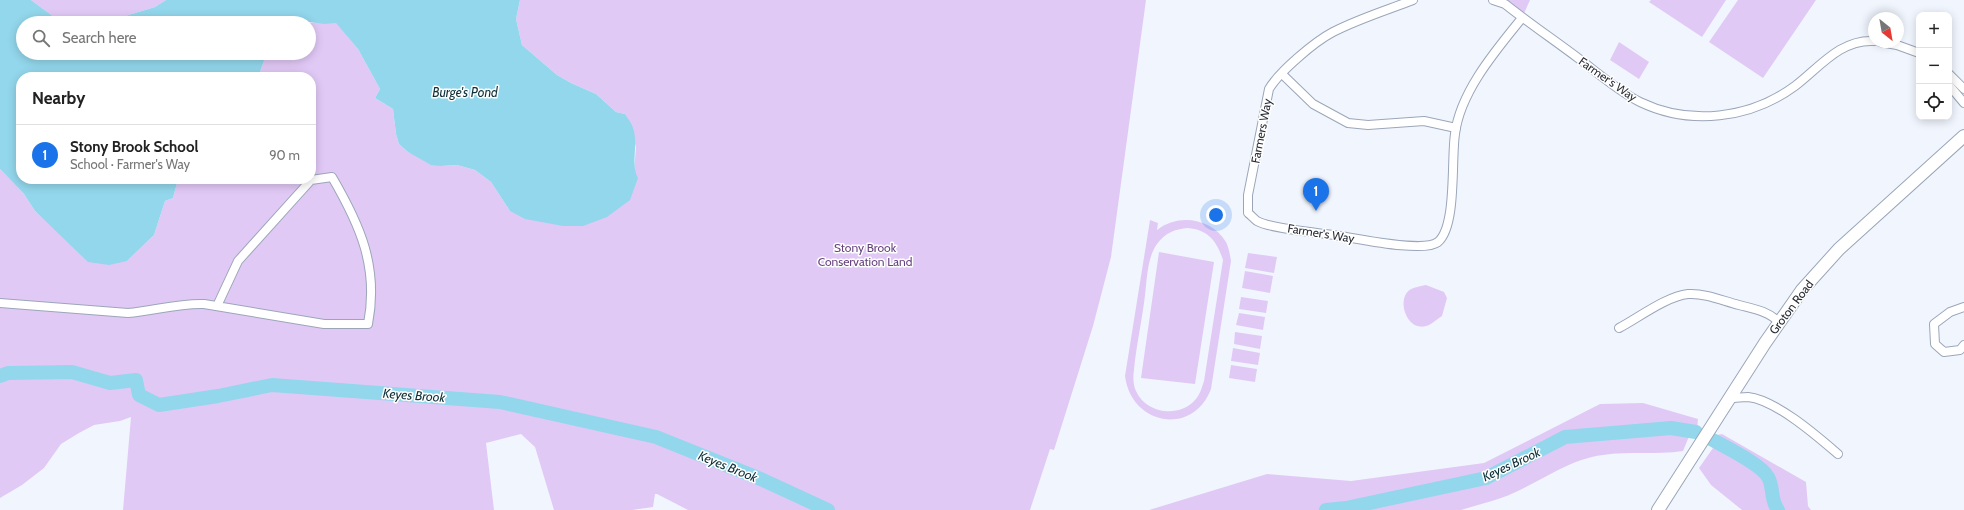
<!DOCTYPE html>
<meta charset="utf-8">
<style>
:root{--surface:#fff;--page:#f6f6f6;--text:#222;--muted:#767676;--line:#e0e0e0;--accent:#1a73e8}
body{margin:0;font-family:Cabin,sans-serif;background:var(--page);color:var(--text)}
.controls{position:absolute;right:12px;top:12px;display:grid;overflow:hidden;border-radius:8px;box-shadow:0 2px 10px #0003}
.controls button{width:36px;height:36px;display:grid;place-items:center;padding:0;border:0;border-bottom:1px solid var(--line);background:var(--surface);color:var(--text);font:20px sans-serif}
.compass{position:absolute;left:1868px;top:12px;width:36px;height:36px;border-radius:50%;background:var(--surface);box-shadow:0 2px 10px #0003;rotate:149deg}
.you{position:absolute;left:1216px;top:215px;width:14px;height:14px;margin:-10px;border:3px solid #fff;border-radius:50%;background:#1a73e8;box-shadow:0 0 0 6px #1a73e833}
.badge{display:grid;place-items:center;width:26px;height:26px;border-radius:50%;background:var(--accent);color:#fff;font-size:13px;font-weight:700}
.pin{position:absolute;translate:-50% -33px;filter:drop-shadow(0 1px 2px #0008)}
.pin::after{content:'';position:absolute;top:21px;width:14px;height:12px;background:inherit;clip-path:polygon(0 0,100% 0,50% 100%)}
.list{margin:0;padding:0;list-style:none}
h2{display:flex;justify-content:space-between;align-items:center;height:52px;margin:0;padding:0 16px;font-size:17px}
h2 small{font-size:13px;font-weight:400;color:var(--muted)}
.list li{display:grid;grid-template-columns:26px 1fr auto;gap:12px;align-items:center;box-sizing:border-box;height:60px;padding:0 16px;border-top:1px solid var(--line)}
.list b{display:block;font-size:15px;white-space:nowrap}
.list p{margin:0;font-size:13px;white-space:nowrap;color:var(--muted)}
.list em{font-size:13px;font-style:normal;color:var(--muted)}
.icon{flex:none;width:22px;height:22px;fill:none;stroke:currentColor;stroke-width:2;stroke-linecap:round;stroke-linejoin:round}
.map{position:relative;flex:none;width:1964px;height:510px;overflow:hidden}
.search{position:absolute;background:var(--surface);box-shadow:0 2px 10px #0003;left:16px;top:16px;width:300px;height:44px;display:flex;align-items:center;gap:10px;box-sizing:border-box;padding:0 14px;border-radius:22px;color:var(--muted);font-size:15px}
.panel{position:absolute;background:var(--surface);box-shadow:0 2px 10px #0003;left:16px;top:72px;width:300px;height:112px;border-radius:16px}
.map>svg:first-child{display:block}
</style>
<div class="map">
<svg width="1964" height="510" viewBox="0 0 1964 510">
<rect width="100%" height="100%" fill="#f1f6fe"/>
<g fill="#e1c9f6" fill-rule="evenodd">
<path d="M31 0H166L155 7 102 23H62Z"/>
<path d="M520 0H1146L1111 257 1093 326 1054 450 1050 449 1030 510H688L657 494H655L653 507 632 510H554L535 447 521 434 486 443 494 510H123L131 417 120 421 94 425 79 433 61 444 44 468 22 485 0 498V169L24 194 35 211 63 237 127 261 154 235 165 201 173 198 177 183 180 179H311V77H258L267 53H309L308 23C317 21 327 24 336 22L358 49 380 89 375 98 393 109 396 134 399 144 408 152 441 166 457 165 475 170 491 182 510 211 634 172 636 147 625 114 616 112 596 94 571 83 557 75 522 45 516 19Z"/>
<path d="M1493 0H1530L1522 18Z"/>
<path d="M1651 0H1726L1702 37 1649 2Z"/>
<path d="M1738 0H1816L1763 78 1709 42Z"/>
<path d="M1619 42 1649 62 1639 79 1610 60Z"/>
<path d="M1150 220 1158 223 1157 230C1178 213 1212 218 1226 242 1229 248 1230 255 1231 261L1211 389C1193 437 1131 425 1125 376ZM1188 228C1208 230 1217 241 1223 260L1204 381C1202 387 1200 395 1195 400 1179 418 1146 414 1136 391 1133 385 1133 376 1134 370 1136 348 1141 325 1144 303 1147 285 1146 259 1157 244 1165 233 1175 229 1188 228Z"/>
<path d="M1159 252 1214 262 1195 384 1141 378Z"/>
<path d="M1248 253 1277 257 1274 273 1245 268Z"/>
<path d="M1245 271 1273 276 1270 293 1242 288Z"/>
<path d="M1426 285 1444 292 1447 298 1442 316C1437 319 1431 325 1426 326 1407 332 1395 298 1411 289 1415 287 1421 286 1426 285Z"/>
<path d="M1241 297 1268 301 1266 313 1239 309Z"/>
<path d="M1239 313 1265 317 1263 330 1236 325Z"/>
<path d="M1235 332 1262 336 1260 349 1234 344Z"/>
<path d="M1233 348 1260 353 1258 365 1231 361Z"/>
<path d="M1231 365 1257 369 1255 382 1229 378Z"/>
<path d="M1643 403 1698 419 1697 430 1690 434 1683 451C1656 455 1629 451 1603 455 1572 459 1549 476 1522 489 1503 499 1481 504 1461 510H1149L1267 474 1351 481 1484 463 1600 404Z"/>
<path d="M1722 434 1806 482 1808 506 1811 510H1742L1711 485 1699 468 1713 448 1709 441 1712 436Z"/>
</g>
<g fill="#93d7ec">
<path d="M0 0H31L62 23H23V53H267L258 77H21V179H180L177 183 173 198 165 201 154 235 127 261 109 265 88 262 35 211 24 194 0 169Z"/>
<path d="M166 0H520L516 19 522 45 557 75 571 83 596 94 616 112 625 114C627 118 632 123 633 128 639 144 630 164 638 178L630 200 607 217 583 226H563L525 219 510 211 491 182 475 170 457 165 441 166 431 165 408 152 399 144 396 134 393 109 375 98 380 89 358 49 336 23 324 24 311 22 102 23 155 7Z"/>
</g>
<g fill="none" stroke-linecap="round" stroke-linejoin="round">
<g stroke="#93d7ec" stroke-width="14">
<path d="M0 376 8 373 72 372 110 383 136 380 139 395 159 405 218 396 272 385 500 402 656 437 763 480 828 510"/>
<path d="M1711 439C1725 447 1761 464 1768 477 1774 487 1770 500 1778 510"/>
<path d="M1326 510 1346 508 1486 478 1565 437 1671 428 1696 432"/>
</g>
<defs>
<g id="minor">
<path d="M1413 0C1387 10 1358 19 1333 32 1314 42 1279 72 1269 89L1248 195V213C1251 215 1254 219 1257 221 1271 229 1322 233 1340 236 1360 239 1424 253 1438 242 1457 226 1451 159 1455 134 1460 92 1496 50 1522 18"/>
<path d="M1493 0 1505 4C1529 23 1554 40 1578 58 1598 73 1618 91 1640 102 1690 126 1750 119 1795 86 1819 68 1840 39 1874 41"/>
<path d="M1880 42 1897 45 1919 53"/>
<path d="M1282 74 1313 104 1348 123 1368 125 1424 121 1456 128"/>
<path d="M1949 74 1964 89"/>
<path d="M1949 85 1964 103"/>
<path d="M0 303 128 313C153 311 178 303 204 304L324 324H368C379 267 360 225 332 177L311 180 238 261 217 306"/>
<path d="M1964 307 1950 312 1934 324 1935 344 1944 352 1960 350 1964 345"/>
<path d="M1619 328C1638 318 1667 296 1688 294 1706 293 1723 301 1739 305 1754 309 1768 311 1779 322"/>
<path d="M1730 398C1736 398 1742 397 1748 397 1776 400 1817 436 1838 454"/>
</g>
<path id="secondary" d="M1658 510 1765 343 1802 290 1839 249 1964 136"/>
</defs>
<use href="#minor" stroke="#9ba6b9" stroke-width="10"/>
<use href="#secondary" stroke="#9ba6b9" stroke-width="14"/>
<use href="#minor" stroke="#fff" stroke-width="8"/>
<use href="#secondary" stroke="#fff" stroke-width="12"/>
</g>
<g text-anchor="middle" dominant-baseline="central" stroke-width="3" stroke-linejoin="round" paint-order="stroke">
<g font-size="12" fill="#292d35" stroke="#fff">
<text transform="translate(1608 79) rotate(35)">Farmer's Way</text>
<text transform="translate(1261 131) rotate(-79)">Farmers Way</text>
<text transform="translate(1321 233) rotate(9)">Farmer's Way</text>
<text transform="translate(1791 307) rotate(-53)">Groton Road</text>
</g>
<g font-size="12" fill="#664380" stroke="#fff">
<text x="865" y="247">Stony Brook<tspan x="865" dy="14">Conservation Land</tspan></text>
</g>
<g font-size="13" font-style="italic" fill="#0d2f38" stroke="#fff">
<text x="465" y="92">Burge's Pond</text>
<text transform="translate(414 395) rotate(4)">Keyes Brook</text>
<text transform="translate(1511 464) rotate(-25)">Keyes Brook</text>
<text transform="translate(728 466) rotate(22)">Keyes Brook</text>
</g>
</g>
</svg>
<div class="controls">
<button>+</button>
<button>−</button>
<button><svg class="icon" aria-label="locate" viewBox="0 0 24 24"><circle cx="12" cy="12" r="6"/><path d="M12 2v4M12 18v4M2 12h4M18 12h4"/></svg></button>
</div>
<svg class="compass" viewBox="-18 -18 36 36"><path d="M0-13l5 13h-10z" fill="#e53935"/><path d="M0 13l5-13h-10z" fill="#767676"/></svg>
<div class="you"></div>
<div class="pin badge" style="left:1316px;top:211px">1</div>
<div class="search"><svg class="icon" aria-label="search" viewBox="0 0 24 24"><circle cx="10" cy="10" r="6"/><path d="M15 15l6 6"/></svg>Search here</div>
<section class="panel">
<h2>Nearby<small></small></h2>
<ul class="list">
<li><span class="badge">1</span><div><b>Stony Brook School</b><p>School · Farmer's Way</p></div><em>90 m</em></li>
</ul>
</section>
</div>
